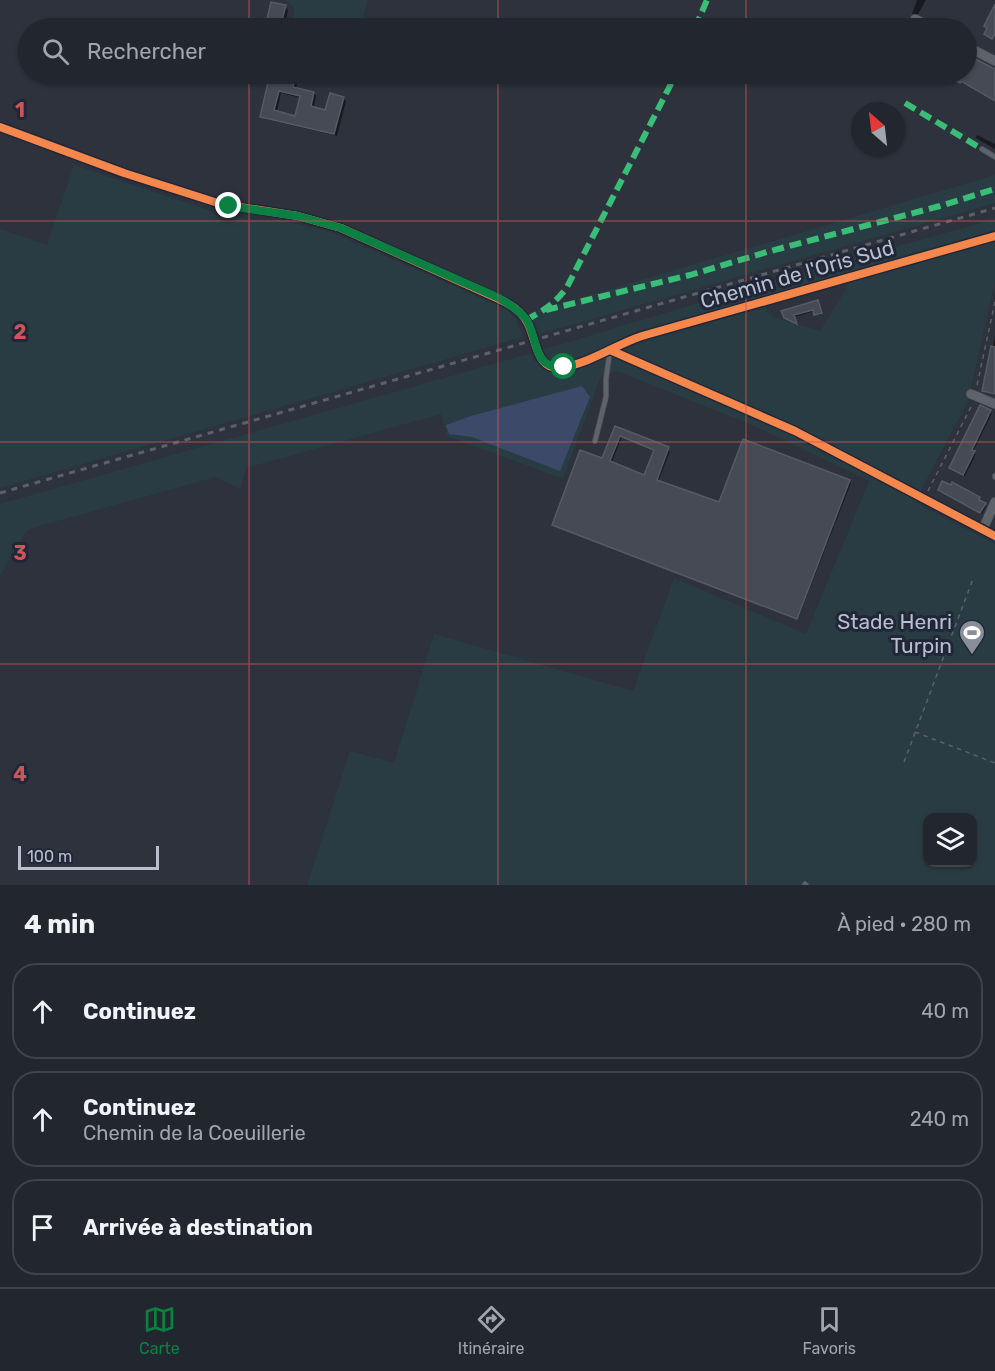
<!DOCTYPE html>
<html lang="fr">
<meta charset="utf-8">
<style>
:root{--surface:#22262e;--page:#2e323a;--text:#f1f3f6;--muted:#a2a5aa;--line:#3f434a;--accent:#0b8043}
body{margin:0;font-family:Rubik,sans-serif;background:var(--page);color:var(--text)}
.controls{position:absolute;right:18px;bottom:18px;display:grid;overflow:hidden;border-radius:12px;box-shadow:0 2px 4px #0004}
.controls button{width:54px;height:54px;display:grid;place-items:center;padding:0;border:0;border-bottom:2px solid var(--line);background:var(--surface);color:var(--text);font:30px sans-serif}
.compass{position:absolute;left:851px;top:102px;width:54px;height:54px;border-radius:50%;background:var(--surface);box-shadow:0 2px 4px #0004;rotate:332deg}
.scale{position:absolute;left:18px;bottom:15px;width:141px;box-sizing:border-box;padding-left:6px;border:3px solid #b9becc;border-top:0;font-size:16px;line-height:21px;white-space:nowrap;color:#b9becc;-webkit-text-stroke:4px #202738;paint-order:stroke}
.stop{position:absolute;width:18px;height:18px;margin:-14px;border:4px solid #0b8043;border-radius:50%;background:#fff}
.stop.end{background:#0b8043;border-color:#fff;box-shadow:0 2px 6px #0008}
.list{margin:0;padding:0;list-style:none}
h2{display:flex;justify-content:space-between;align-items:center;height:78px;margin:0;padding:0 24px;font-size:26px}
h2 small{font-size:20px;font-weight:400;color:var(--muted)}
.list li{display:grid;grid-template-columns:39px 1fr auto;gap:18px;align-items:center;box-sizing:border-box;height:96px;margin:0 12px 12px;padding:0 12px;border:2px solid var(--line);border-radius:24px}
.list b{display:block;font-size:22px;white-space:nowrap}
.list p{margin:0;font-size:20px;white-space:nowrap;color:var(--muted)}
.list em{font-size:20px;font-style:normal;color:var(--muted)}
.icon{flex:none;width:33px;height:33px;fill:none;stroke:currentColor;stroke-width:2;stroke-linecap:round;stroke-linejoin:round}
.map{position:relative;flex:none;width:995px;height:885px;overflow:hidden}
.search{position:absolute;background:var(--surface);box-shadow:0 2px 4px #0004;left:18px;right:18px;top:18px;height:66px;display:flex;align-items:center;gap:15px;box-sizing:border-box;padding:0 21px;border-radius:33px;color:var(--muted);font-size:22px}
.sheet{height:402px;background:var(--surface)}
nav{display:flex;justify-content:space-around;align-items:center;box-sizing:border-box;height:84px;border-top:2px solid var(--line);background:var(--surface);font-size:16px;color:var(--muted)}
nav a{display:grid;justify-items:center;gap:3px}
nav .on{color:var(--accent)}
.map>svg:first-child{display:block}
</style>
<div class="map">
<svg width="995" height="885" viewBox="0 0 995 885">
<rect width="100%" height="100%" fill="#2d323d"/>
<g fill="#2a3c43" fill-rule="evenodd">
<path d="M284 0H368L360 28H293L294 7Z"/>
<path d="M74 165 214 212 258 222 281 220 333 233 508 310 517 322 523 337 0 488V229L47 245Z"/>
<path d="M995 175V203L540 334 530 313Z"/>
<path d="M995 219V282L968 401 915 502 995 544V885H307L350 751 394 763 434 634 633 691 674 578 806 634 869 481 754 426 617 371 601 376 563 479 447 436 441 414 246 468 240 489 216 477 39 526 26 531 0 576V504L532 353 534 361 544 360 542 350 755 286ZM845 283 846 289 820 331 777 318 766 312 767 304ZM928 818H972V862H928Z"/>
</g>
<path fill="#3c4968" d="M582 386 590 397 560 471 472 437 449 434 446 425 471 416Z"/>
<g fill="#0007" fill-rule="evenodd">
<path d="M917 0H926L918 14 914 15 912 14Z"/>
<path d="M272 3 285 7 288 10 284 28H266Z"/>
<path d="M272 74H299L296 89 314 93 316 96 314 108 326 112 343 98 346 101 337 136 265 119 262 116ZM281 93 301 98 296 118 277 112Z"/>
<path d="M977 135 995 144V149L976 138Z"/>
<path d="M818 302 822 314 817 315 815 311 795 317 797 324 785 317Z"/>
<path d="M995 337V395L984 391Z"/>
<path d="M981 407 992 413 973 452 976 454 965 476 952 469Z"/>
<path d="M616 428 670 451 658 482 719 504 849 481 851 483 798 619 556 526 603 460ZM622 437 656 450 645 477 611 464Z"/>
<path d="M941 491 980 498V502L986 506 982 514Z"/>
</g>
<g fill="#464a54" stroke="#565a64" stroke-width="1.5" fill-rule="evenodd">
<path d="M271 2 286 5 280 28H265Z"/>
<path d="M995 4V34L992 39 984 34 987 28 984 26Z"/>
<path d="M966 54 995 69V101L961 81 960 83 942 74H966Z"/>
<path d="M270 74H296L293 87 314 92 311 106 325 110 330 93 344 97 334 134 260 117ZM279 91 300 96 295 116 274 110Z"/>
<path d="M818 300 822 313 814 315 813 310 794 315 797 324 784 318 781 311Z"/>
<path d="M991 346 995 347V394L982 391Z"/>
<path d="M980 405 991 410 972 450 975 451 963 475 949 468Z"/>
<path d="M615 426 669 447 657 480 719 502 743 439 850 480 797 619 552 525 580 450 602 458ZM620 436 654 450 644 475 610 461Z"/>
<path d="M942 481 951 485 952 482 980 497 979 500 986 503 980 513 938 490Z"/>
</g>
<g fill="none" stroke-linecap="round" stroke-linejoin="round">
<defs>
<g id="lane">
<path d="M982 149 995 157"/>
<path d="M595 441 606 397V379L610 350"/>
<path d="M995 476V477"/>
<path d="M805 884 806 885"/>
</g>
<g id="street">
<path d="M915 19 933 28"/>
<path d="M966 46 995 61"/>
<path d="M0 127 124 173 221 204 298 216 341 228 499 299C510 304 521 311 527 322 537 339 535 373 564 367 592 362 615 345 642 336L995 236"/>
<path d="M610 350 795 431 995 536"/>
<path d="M971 394 995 404"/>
<path d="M983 529 995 502"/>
</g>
</defs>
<use href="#lane" stroke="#4a4d55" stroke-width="6"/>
<use href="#street" stroke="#4a4d55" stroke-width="10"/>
<g stroke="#5b6067" stroke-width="1.5" stroke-dasharray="4.5 4.5" stroke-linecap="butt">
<path d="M977 385 995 302"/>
<path d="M928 491 972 405"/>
<path d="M915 732 995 763"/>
<path d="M904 762 973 579"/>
</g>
<use href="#lane" stroke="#5e626a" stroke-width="4.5"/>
<use href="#street" stroke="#5e626a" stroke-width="9"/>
<path stroke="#5c6068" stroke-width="3" stroke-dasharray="6 6" stroke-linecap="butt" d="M0 493 995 208"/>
<g stroke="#3abd76" stroke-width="6" stroke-dasharray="12 6" stroke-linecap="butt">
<path d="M695 28 707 0"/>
<path d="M905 103 982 149"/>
<path d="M546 310 690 275 767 252 940 206 995 189"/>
<path d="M526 320C543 311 556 303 567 287L676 74"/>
</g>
<defs>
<g id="cycleway">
<path d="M0 127 124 173 221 204 298 216 341 228 499 299C510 304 521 311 527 322 537 339 535 373 564 367 592 362 615 345 642 336L995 236"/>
<path d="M610 350 795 431 995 536"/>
</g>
</defs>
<use href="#cycleway" stroke="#202738" stroke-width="11"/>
<use href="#cycleway" stroke="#f5874c" stroke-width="8"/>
</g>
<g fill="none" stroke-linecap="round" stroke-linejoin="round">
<path stroke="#0b8043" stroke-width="8" d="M229 206 298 216 341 228 499 298C509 304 519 310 526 319 539 339 531 369 564 367"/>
</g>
<path fill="none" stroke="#cd5559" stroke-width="1.5" stroke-opacity="0.55" d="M249 0V28M498 0V28M746 0V28M249 74V885M498 74V885M746 74V885M0 221H995M0 442H995M0 664H995"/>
<defs>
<symbol id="stadium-pin" viewBox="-11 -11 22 30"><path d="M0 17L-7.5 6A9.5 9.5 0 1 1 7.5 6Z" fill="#888d9a" stroke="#202738"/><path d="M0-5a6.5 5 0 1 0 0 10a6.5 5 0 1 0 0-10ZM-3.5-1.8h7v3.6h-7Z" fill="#fff"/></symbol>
</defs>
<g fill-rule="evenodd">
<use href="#stadium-pin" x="957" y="618" width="30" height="40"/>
</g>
<g text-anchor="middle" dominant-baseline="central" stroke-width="6" stroke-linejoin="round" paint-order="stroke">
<g font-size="21" fill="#b9becc" stroke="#202738">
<text transform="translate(797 274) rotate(-16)">Chemin de l'Oris Sud</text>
</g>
<g font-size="21" fill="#b9becc" stroke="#202738" text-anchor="end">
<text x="952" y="621">Stade Henri<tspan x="952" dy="24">Turpin</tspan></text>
</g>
</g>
<g font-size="20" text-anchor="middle" font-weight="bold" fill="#cd5559" stroke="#202738" stroke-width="6" stroke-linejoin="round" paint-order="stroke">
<text x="20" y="117">1</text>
<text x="20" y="339">2</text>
<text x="20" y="560">3</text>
<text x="20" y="781">4</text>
</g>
</svg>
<div class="controls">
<button><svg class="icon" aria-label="layers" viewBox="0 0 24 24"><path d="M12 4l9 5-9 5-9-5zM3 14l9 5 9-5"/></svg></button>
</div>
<svg class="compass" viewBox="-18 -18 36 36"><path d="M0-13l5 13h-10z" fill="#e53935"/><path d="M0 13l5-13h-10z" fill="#a2a5aa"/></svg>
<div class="scale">100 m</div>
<div class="stop" style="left:564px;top:367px"></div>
<div class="stop end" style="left:229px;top:206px"></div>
<div class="search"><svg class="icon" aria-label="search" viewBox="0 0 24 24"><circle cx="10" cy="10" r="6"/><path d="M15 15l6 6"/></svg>Rechercher</div>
</div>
<section class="sheet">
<h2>4 min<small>À pied · 280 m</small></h2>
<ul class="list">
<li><svg class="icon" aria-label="ahead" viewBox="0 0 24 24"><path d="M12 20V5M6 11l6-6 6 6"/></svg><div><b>Continuez</b></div><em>40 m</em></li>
<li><svg class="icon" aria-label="ahead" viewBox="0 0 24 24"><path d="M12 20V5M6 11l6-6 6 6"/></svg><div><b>Continuez</b><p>Chemin de la Coeuillerie</p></div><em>240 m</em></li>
<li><svg class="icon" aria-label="arrive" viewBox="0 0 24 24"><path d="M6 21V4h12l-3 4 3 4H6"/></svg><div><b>Arrivée à destination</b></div></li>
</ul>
</section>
<nav>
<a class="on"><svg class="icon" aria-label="map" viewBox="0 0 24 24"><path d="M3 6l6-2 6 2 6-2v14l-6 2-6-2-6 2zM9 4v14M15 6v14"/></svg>Carte</a>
<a><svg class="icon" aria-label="directions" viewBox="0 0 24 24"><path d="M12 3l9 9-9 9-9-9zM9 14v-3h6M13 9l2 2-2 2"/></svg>Itinéraire</a>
<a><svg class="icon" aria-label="saved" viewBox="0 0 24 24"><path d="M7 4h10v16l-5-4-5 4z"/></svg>Favoris</a>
</nav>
